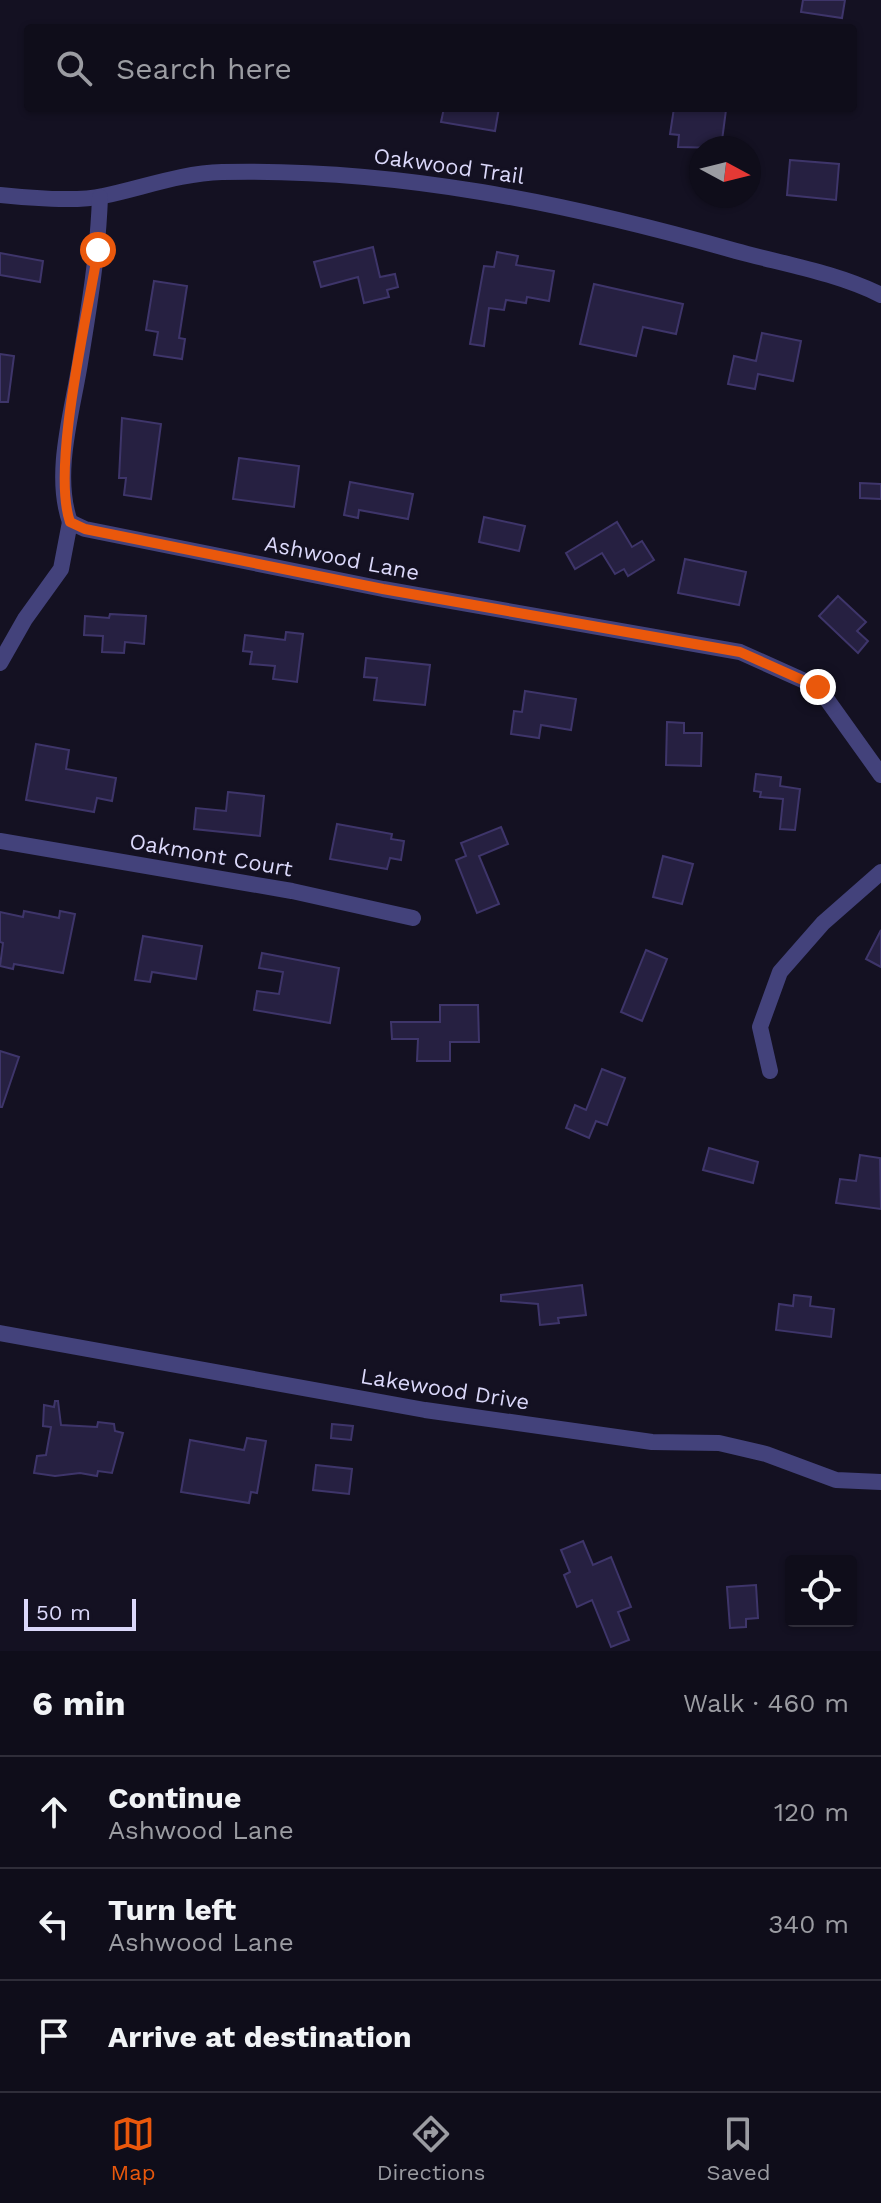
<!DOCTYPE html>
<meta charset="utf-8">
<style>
:root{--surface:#0f0d1a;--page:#181623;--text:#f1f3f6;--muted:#9b9ca2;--line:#2f2d39;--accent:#ea580c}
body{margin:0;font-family:"Work Sans",sans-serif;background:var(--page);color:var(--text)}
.controls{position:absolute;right:24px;bottom:24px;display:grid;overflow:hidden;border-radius:8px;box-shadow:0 2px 6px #0004}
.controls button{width:72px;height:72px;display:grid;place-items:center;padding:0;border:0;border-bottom:2px solid var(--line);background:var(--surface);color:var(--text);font:40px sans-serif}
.compass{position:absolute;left:689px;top:136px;width:72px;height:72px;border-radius:50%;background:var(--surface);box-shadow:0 2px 6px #0004;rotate:97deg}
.scale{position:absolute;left:24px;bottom:20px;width:112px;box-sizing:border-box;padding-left:8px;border:4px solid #dbd8fa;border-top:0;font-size:22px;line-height:28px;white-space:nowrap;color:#dbd8fa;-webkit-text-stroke:6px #141122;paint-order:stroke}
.stop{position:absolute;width:24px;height:24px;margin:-18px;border:6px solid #ea580c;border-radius:50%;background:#fff}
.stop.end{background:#ea580c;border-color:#fff;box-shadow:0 2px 8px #0008}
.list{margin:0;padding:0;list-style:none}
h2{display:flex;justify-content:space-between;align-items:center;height:104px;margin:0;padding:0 32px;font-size:34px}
h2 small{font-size:26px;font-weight:400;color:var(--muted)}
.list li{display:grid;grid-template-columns:52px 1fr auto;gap:24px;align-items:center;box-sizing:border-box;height:112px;padding:0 32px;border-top:2px solid var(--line)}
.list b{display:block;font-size:30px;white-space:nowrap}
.list p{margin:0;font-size:26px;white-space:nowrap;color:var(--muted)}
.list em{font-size:26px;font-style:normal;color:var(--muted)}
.icon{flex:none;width:44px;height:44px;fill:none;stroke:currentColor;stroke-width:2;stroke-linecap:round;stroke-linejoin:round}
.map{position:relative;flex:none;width:881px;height:1651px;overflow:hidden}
.search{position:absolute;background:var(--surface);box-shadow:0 2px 6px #0004;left:24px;right:24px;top:24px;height:88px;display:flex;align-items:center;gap:20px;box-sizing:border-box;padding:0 28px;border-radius:8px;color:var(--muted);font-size:30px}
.sheet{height:440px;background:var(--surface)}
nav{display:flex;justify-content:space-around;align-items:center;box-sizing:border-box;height:112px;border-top:2px solid var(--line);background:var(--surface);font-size:22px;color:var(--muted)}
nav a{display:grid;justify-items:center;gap:4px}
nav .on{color:var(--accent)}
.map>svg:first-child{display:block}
</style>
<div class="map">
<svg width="881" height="1651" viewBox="0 0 881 1651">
<rect width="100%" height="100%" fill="#141122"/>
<g fill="#262041" stroke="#3e356a" stroke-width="2">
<path d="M803 0H845L842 18 801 12Z"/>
<path d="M444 108H499L495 131 441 122Z"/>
<path d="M674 108 726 110 721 148 678 147 679 135 670 134Z"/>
<path d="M790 160 839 164 836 200 787 195Z"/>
<path d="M373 247 380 277 395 274 398 287 387 290 389 297 364 303 358 277 321 287 314 262Z"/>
<path d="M497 252 518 256 516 265 554 271 549 301 527 297 526 303 506 300 504 310 489 308 484 346 470 344 484 266 494 267Z"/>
<path d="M0 253 43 261 40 282 0 275Z"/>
<path d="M154 281 187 286 179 338 185 339 182 359 154 355 158 332 146 330Z"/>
<path d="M594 284 683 304 676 334 643 327 636 356 580 344Z"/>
<path d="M762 333 801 341 793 381 758 374 755 389 728 384 734 356 756 361Z"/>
<path d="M0 354 14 356 8 402H0Z"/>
<path d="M122 418 161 424 151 499 124 495 126 478H119Z"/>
<path d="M239 458 299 466 294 507 233 499Z"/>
<path d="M350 482 413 494 408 519 359 510 358 518 344 515Z"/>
<path d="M860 483 881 484V499L860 498Z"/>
<path d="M484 517 525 526 519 551 479 542Z"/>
<path d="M617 522 632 547 642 541 654 560 628 576 624 569 615 574 602 553 575 569 566 553Z"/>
<path d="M685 559 746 572 739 605 678 593Z"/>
<path d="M838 596 866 622 857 631 868 641 858 653 819 616Z"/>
<path d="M110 614 146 616 144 644 125 642 124 653 102 652 103 636 84 635 85 616 109 618Z"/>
<path d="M286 632 303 634 297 682 273 679 275 666 250 664 252 652 243 651 245 635 285 640Z"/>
<path d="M366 658 430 665 425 705 374 700 377 678 364 677Z"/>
<path d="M525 691 576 699 571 730 541 725 539 738 511 734 514 711 522 712Z"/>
<path d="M667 722 684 723V733H702L701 766 666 765Z"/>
<path d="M36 744 69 750 66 769 116 778 112 801 97 798 94 812 26 800Z"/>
<path d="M756 774 781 777 780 786 800 789 795 830 780 829 783 799 760 797 761 792 754 791Z"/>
<path d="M228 792 264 796 260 836 194 829 196 808 226 811Z"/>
<path d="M337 824 392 834 391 839 404 841 401 860 390 858 387 869 330 859Z"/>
<path d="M501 827 508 844 479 856 499 904 477 913 456 860 466 856 461 843Z"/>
<path d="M663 856 693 864 682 904 653 897Z"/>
<path d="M24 911 59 918 60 911 75 914 63 973 14 964 13 969 0 966 3 943 0 942V912L23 917Z"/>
<path d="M881 930V967L866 959Z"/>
<path d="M143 936 202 946 196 979 152 972 150 982 135 980Z"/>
<path d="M646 950 667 959 642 1021 621 1012Z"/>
<path d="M262 953 339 968 330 1023 254 1010 257 991 279 994 283 972 259 968Z"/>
<path d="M440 1005H478L479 1042H450V1061H417L418 1039H392L391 1022H440Z"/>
<path d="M0 1051 19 1057 2 1107H0Z"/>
<path d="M602 1069 625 1078 607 1125 596 1121 589 1138 566 1128 575 1105 586 1110Z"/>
<path d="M709 1148 758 1162 753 1183 703 1170Z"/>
<path d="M860 1155 880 1158 881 1209 836 1203 840 1179 856 1181Z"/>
<path d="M582 1285 586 1315 558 1318 559 1323 540 1325 538 1304 501 1301V1295Z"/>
<path d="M794 1295 811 1297 810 1306 834 1309 831 1337 776 1330 779 1304 793 1306Z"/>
<path d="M55 1401H58L61 1425 97 1427 98 1422 114 1424 115 1431 123 1433 112 1473 98 1471 97 1476 80 1473 55 1476 34 1473 37 1456 46 1455 51 1427 43 1426 44 1405 54 1407Z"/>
<path d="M332 1424 353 1426 351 1440 331 1438Z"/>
<path d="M247 1438 266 1441 257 1493 251 1492 249 1503 181 1492 190 1440 244 1450Z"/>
<path d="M316 1465 352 1469 349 1494 313 1490Z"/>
<path d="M583 1541 593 1565 611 1557 631 1607 618 1612 629 1640 611 1647 592 1600 577 1607 564 1575 570 1572 561 1550Z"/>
<path d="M756 1585 758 1618 746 1619V1627L730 1628 727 1587Z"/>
</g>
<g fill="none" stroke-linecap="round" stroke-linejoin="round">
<g stroke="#43427b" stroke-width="16">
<path d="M0 195C26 198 78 202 103 196 142 188 181 173 222 172 397 168 567 203 736 251 784 264 837 273 881 295"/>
<path d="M100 197C98 254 89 308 80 363 72 413 53 474 70 522L85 529 383 589 740 652 818 687 881 775"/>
<path d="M0 663 25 619 61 569 70 522"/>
<path d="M0 841 292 891 413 918"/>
<path d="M770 1071 760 1027 780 972 823 923 881 872"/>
<path d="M0 1333 425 1410 652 1442 719 1443 766 1454 836 1480 881 1482"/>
</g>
</g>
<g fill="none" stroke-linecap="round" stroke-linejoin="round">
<path stroke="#ea580c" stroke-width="10" d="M98 250C88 313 51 467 70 522L85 529 383 589 740 652 818 687"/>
</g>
<g text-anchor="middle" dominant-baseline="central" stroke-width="6" stroke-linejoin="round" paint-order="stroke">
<g font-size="22" fill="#dbd8fa" stroke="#141122">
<text transform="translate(449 166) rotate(8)">Oakwood Trail</text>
<text transform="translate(342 558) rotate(11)">Ashwood Lane</text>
<text transform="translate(211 855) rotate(10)">Oakmont Court</text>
<text transform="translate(445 1389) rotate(9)">Lakewood Drive</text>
</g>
</g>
</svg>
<div class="controls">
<button><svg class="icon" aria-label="locate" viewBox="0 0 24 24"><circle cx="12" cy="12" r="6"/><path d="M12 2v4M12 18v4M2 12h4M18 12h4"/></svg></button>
</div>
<svg class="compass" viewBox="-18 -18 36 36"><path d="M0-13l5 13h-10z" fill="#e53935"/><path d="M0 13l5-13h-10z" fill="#9b9ca2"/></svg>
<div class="scale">50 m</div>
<div class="stop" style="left:98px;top:250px"></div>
<div class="stop end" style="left:818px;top:687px"></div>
<div class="search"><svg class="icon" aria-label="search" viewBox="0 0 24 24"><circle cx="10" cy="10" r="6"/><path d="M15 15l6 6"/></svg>Search here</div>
</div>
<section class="sheet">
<h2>6 min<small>Walk · 460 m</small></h2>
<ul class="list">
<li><svg class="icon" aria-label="ahead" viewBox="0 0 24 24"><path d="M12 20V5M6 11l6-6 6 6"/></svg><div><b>Continue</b><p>Ashwood Lane</p></div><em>120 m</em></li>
<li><svg class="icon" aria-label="left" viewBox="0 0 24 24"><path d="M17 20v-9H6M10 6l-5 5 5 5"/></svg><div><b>Turn left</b><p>Ashwood Lane</p></div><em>340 m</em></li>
<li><svg class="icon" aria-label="arrive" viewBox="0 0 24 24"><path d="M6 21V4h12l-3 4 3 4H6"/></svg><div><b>Arrive at destination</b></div></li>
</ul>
</section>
<nav>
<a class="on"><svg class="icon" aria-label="map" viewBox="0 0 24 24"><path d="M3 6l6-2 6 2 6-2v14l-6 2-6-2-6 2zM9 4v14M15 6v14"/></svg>Map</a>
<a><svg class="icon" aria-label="directions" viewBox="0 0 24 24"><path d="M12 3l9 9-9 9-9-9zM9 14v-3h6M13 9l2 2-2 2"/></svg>Directions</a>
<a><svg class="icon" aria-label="saved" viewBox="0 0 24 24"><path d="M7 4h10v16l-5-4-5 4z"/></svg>Saved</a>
</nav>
